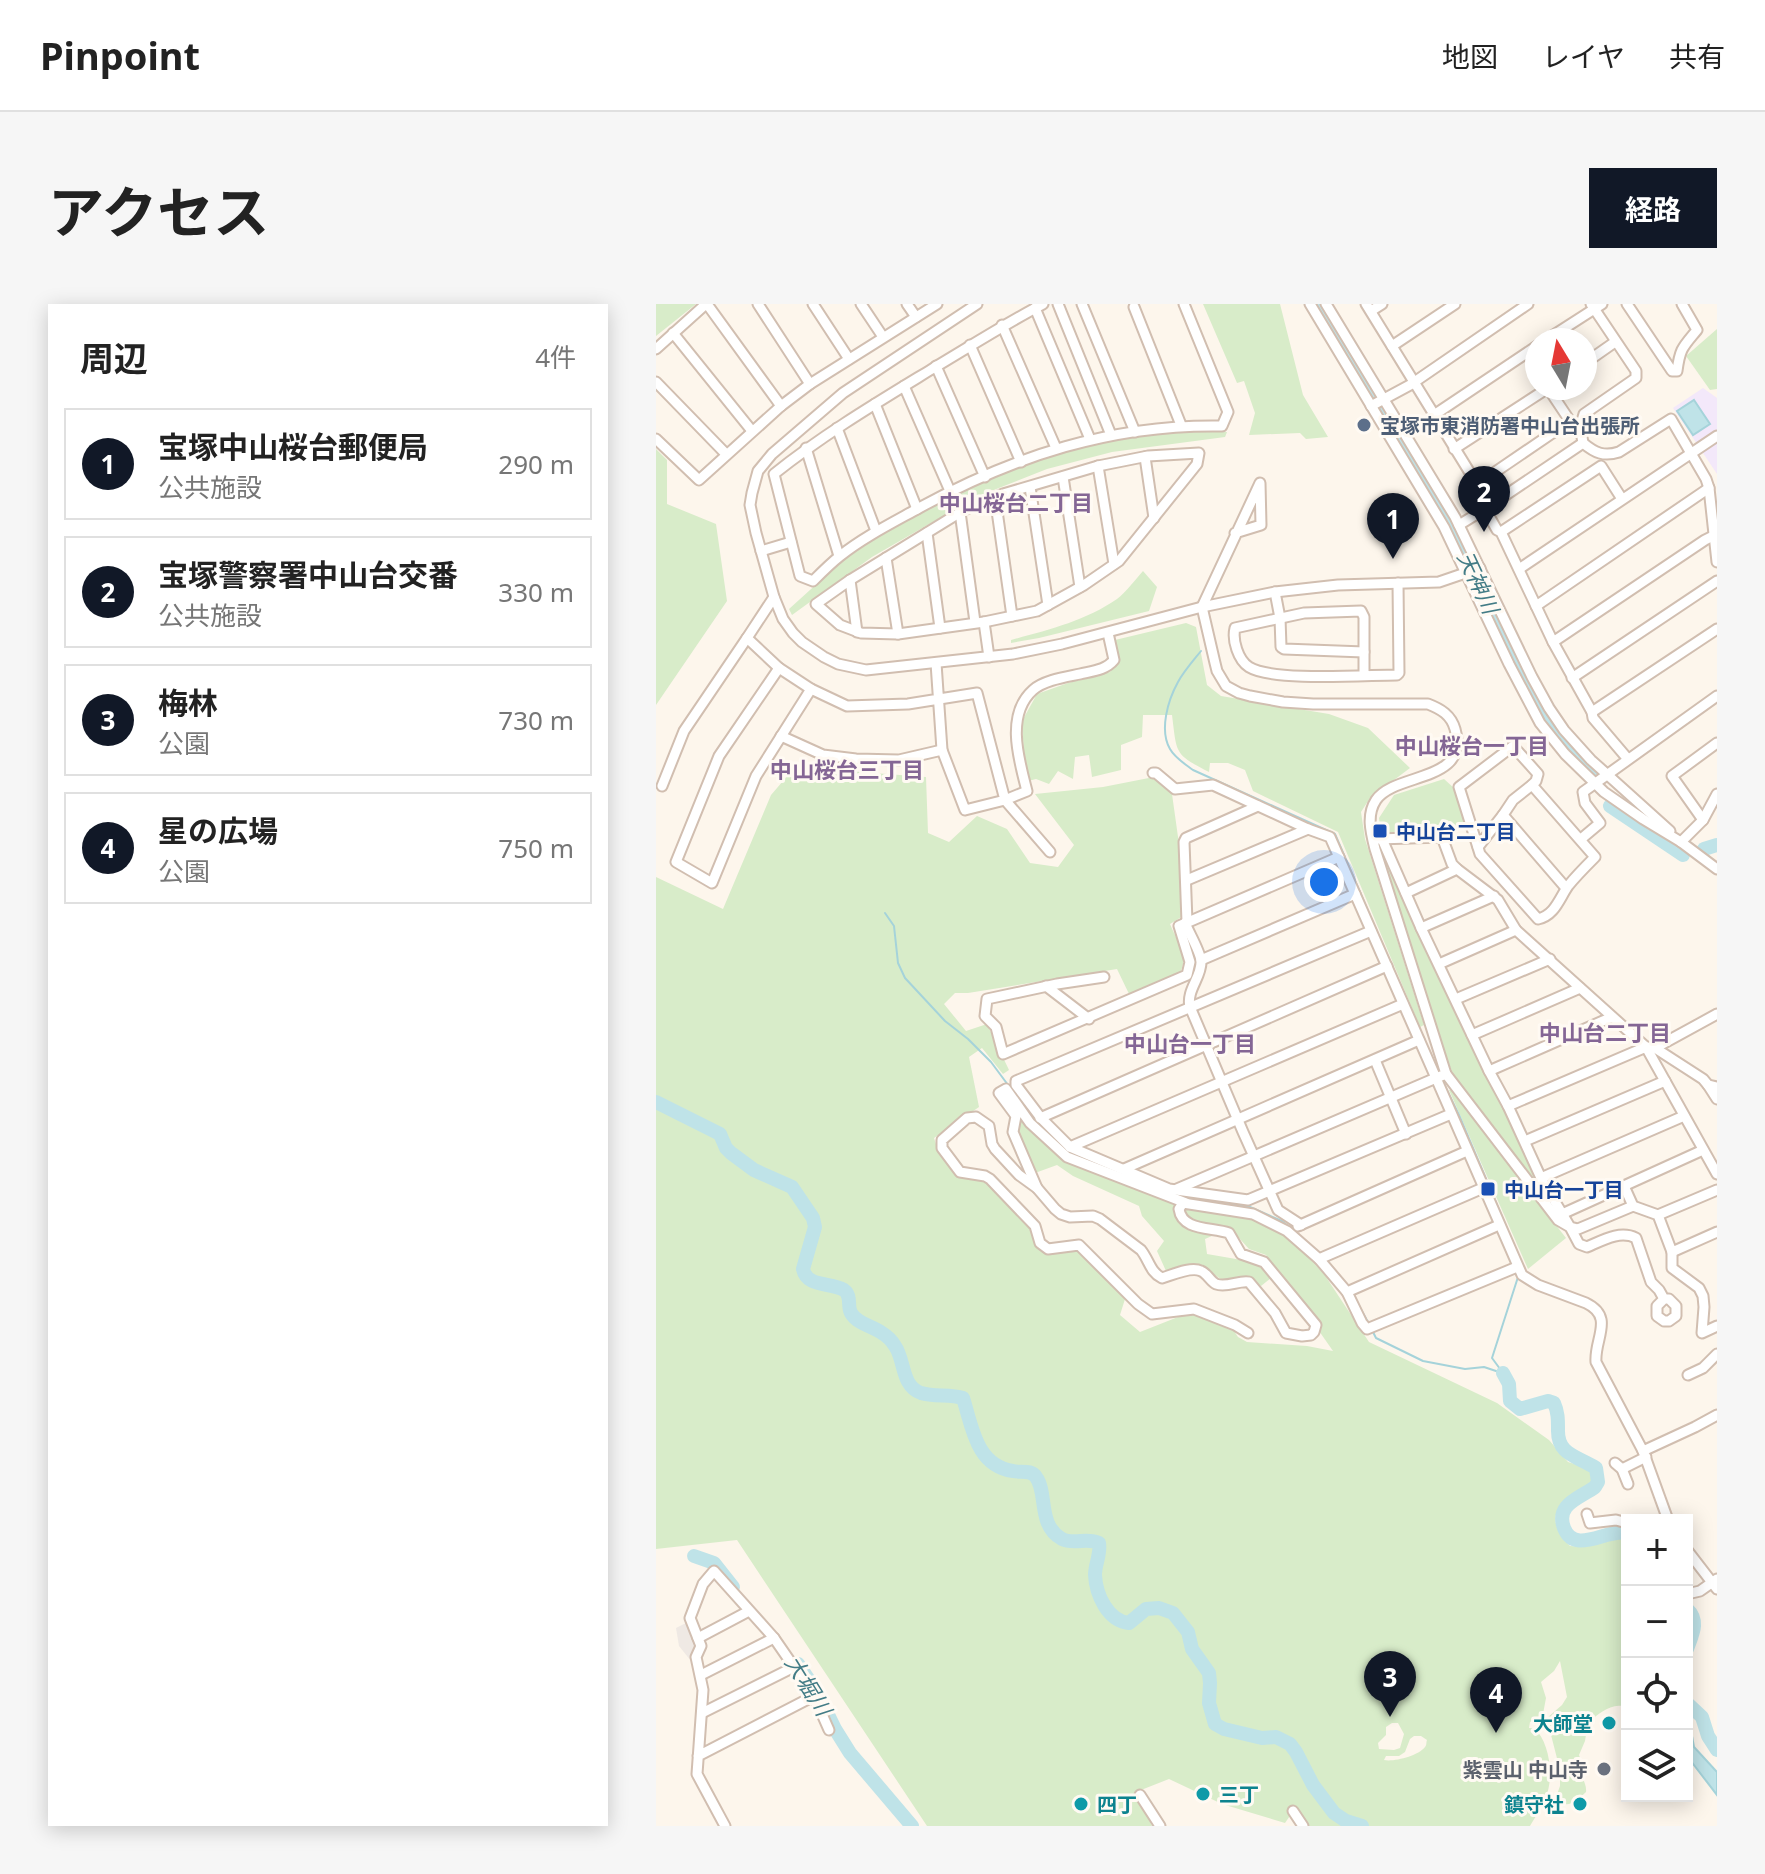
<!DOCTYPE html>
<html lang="ja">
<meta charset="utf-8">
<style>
:root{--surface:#fff;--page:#f6f6f6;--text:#222;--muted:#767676;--line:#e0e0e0;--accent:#111827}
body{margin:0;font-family:"Noto Sans","Noto Sans JP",sans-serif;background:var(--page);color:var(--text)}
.controls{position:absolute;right:24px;bottom:24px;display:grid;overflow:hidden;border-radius:0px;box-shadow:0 4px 20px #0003}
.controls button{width:72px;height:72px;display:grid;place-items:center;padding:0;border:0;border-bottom:2px solid var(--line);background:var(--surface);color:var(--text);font:40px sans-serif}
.compass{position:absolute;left:869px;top:24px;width:72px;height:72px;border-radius:50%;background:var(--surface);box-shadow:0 4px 20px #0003;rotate:350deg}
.you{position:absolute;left:668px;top:578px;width:28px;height:28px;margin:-20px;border:6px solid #fff;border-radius:50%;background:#1a73e8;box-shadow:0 0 0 12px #1a73e833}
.badge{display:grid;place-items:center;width:52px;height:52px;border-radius:50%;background:var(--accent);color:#fff;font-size:26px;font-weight:700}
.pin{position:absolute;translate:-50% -66px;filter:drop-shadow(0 2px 4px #0008)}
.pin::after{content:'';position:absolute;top:42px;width:28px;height:24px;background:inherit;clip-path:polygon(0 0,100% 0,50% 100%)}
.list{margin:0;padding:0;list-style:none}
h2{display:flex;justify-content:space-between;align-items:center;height:104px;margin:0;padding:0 32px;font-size:34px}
h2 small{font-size:26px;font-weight:400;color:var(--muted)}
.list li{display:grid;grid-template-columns:52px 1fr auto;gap:24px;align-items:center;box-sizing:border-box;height:112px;margin:0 16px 16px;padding:0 16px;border:2px solid var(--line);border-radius:0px}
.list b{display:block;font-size:30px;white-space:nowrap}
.list p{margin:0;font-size:26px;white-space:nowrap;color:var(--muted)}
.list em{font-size:26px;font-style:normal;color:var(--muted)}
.icon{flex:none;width:44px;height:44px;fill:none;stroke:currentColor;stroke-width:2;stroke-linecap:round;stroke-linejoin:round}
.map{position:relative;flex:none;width:1061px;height:1522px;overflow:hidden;border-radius:0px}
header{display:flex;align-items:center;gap:48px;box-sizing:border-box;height:112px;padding:0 40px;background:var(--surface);border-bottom:2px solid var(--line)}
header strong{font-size:38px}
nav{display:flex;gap:44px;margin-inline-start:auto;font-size:28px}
.intro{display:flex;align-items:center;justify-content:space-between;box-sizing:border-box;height:192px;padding:0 48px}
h1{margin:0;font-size:56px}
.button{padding:20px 36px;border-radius:0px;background:var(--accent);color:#fff;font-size:28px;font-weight:700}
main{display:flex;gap:48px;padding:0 48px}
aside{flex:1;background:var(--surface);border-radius:0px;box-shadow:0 4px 20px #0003}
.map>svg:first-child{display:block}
</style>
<header>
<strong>Pinpoint</strong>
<nav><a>地図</a><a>レイヤ</a><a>共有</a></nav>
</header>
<div class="intro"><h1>アクセス</h1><a class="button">経路</a></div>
<main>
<aside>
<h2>周辺<small>4件</small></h2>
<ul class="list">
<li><span class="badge">1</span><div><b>宝塚中山桜台郵便局</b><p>公共施設</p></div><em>290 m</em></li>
<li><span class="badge">2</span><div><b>宝塚警察署中山台交番</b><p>公共施設</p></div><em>330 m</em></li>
<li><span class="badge">3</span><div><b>梅林</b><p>公園</p></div><em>730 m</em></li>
<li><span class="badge">4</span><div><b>星の広場</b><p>公園</p></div><em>750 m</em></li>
</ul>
</aside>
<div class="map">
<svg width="1061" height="1522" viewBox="0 0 1061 1522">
<rect width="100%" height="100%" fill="#fdf6ec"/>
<path fill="#efe9e4" d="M30 1319 38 1333 40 1343 35 1357 23 1342 20 1324Z"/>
<path fill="#f3e8fa" d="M1047 84 1061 94V170L1017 104Z"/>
<g fill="#d8ecc9" fill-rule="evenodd">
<path d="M0 0H40L0 32Z"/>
<path d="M547 0H624L647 91 672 133 650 135 644 129 593 131 599 109 588 77 581 79Z"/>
<path d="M1061 25V85L1054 86 1030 52Z"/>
<path d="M529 126 571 128 569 133 456 148 391 165 320 193 216 253 136 311 133 305 186 257 235 224 309 184 402 147 472 134Z"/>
<path d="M0 145 11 156V200L60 220 71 297 0 401Z"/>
<path d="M487 267 501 283 493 307 383 334 355 339V336C392 326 429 317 461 295 470 288 479 276 487 267Z"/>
<path d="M530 319 540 323 551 381 565 392 673 410 712 424 754 464 714 494 705 508 709 535 768 721 764 723 682 528 597 487 589 466 572 459H554L553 468C518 450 521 450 516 411H487L486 433 465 441V466L436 473 433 451 419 453 417 475 402 467 393 480 380 475 372 477 368 451 366 417 381 390 412 379 454 368 462 356 459 336Z"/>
<path d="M139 463 270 473 272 529 293 538 321 512 351 525 374 559 402 563 418 541 379 490 447 483 498 473 516 490 523 540 527 612 514 620C521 637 536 658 520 673L474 692 461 665 312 689H299L288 700 310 727 331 720 353 766 347 770 326 744 313 753 323 803 278 834 282 846 300 870 330 876 376 925 387 948 393 950 421 946 452 975 469 995 464 1011 484 1028 522 1013 539 1009 576 1024 582 1033 591 1038 651 1042 677 1047 610 951 593 945 574 924 549 935 551 950 603 959 615 974 605 982 591 973 566 976 548 963 537 961 510 967 501 947 508 937 486 912 483 902 417 872 401 861 379 869 362 829 366 814 409 857 539 905 600 916 634 934 668 970 713 1038 841 1099 893 1136 912 1158 931 1164 937 1169 936 1178C909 1198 882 1208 914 1242L929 1243 961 1232 971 1235V1411L966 1402C953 1400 942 1411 932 1418L929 1437 923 1451C926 1458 925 1460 925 1467 926 1475 931 1481 930 1488 919 1498 913 1505 899 1496L904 1482V1466L894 1427 890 1418 891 1414 906 1401 911 1393 904 1357 898 1367 885 1378 890 1394 887 1410 874 1418 873 1424H878C894 1438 898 1473 890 1493 887 1503 879 1513 874 1522H653L640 1503 629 1519 566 1500 513 1475 480 1488 496 1522H271L81 1236 0 1245V573L67 605 115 491ZM736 1419H742L748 1430 744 1444 738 1446 723 1445 722 1439 730 1431V1423ZM758 1432H765L771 1436C770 1438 771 1441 769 1443 762 1452 738 1458 728 1456L730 1452H743L749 1448 754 1435Z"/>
<path d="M788 475 799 485 810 522 783 530 733 532 724 523 723 514 738 491Z"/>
<path d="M724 543 894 896 888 893 798 772 789 751Z"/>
<path d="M793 786H795L910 934 872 965Z"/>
</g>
<g fill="#bfe3e8" stroke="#a5d3da" stroke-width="2">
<path d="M1038 96 1054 120 1037 131 1021 107Z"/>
<path d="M1031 1427 1036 1432 1038 1443 1061 1468V1491L1031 1452Z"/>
</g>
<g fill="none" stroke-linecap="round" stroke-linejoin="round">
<g stroke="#a5d3da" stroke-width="2">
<path d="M545 347C537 357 528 367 522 378 512 396 503 426 514 445 519 454 529 460 537 466L679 530 761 721"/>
<path d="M229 609 238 622 242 659 249 674 289 717 312 735 335 758 358 789"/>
<path d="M785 774 803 811 861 948"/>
<path d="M525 892 594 903 626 917 660 946"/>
<path d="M670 956 686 976"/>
<path d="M697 991 713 1020"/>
<path d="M716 1026 720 1034 767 1057 809 1065 828 1063 846 1069"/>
<path d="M847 1069 836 1054 862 973"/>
</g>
<g stroke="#bfe3e8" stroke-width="14">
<path d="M662 0 795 218 878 394 903 432 938 470"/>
<path d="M954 502 1027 551"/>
<path d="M1048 545 1061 541"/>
<path d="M0 798 64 830 70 844 75 849 98 866 136 883 157 914 159 923 147 965C151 984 175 978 188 986 196 992 191 1002 195 1009 201 1020 217 1022 226 1029 231 1032 236 1037 239 1042 249 1056 245 1082 265 1089 278 1093 294 1090 307 1094 316 1122 320 1162 357 1167 365 1169 375 1165 380 1173 392 1189 381 1221 406 1235 418 1241 431 1233 443 1239 445 1250 439 1260 439 1271 440 1291 452 1317 473 1319L490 1305 503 1304 517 1309 532 1328 536 1345 553 1369 554 1379 553 1399 559 1420 568 1425 606 1434 620 1433 634 1440 640 1448 657 1481 678 1509 690 1517 706 1522"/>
<path d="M847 1069 853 1080 854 1097 864 1105 892 1097 898 1099C902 1108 902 1115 902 1125 901 1151 921 1152 940 1164L942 1178 939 1183C924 1194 899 1200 908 1224 919 1252 951 1224 971 1229"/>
<path d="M38 1252 58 1259 77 1283"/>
<path d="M1031 1305C1044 1317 1036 1331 1031 1345"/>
<path d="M142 1360 161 1388 179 1425 194 1449 256 1522"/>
<path d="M1031 1399 1046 1413 1052 1432 1061 1446"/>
</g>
<defs>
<g id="minor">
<path d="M51 0 125 102"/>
<path d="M102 0 154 80"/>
<path d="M157 0 193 55"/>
<path d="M205 0 227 33"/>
<path d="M251 0 260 13"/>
<path d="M321 0 187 89 116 150 102 167 96 189 94 201 100 229 118 293 127 315 137 329 146 338 168 353 182 360 210 366 357 350 406 340 546 303 619 288 682 281 783 278 824 264"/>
<path d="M387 0C349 20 313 43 276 65 222 98 168 130 118 170L144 272 157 277C166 268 175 259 184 252 208 233 236 219 263 204 358 152 456 120 566 122L572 108 528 0"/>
<path d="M402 0 455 131"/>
<path d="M426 0 479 128"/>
<path d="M654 0 788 223 853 360 884 419 909 450 948 488 987 515 1025 538 1061 565"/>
<path d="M670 0 799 213 876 373 893 404 908 426 935 456 1014 527"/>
<path d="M710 0 819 177 823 179 914 117"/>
<path d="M971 0 1016 67H1021C1024 44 1027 43 1041 26L1026 0"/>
<path d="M478 3 525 121"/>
<path d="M379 4 434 135"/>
<path d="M715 7 726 0"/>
<path d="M346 21 400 144"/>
<path d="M17 29 96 127"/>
<path d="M890 36 946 0"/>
<path d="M314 41 365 158"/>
<path d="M736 42 799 0"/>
<path d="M0 45 50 0"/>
<path d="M929 59 959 38"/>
<path d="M280 62 329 173"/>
<path d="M0 78 70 150"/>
<path d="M248 82 294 187"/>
<path d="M892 84 914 117 918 120"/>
<path d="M219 100 261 205"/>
<path d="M715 102 754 81 872 0"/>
<path d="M778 111 881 42"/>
<path d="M181 124 220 227"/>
<path d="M0 135 43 176 125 102 154 80 281 0"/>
<path d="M927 139C939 149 948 153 963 148L1015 115 1050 175 1053 184 1061 258"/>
<path d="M150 144 183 252"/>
<path d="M798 145 892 84"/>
<path d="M543 149 541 160 463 257 428 281 381 307 328 318 242 330 205 329 184 321 160 300 194 276 308 206 347 190 442 162 492 152Z"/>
<path d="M489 153 498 214"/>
<path d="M442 162 458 260"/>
<path d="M407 173 424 283"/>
<path d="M374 183 392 301"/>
<path d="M339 193 356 312"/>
<path d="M829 205 841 226 845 228 897 338 936 408 937 414 971 454"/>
<path d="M304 208 319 318"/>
<path d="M803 221 829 205 927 139C925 128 924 120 928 110L980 74V67L935 0"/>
<path d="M845 228 945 162 966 195"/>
<path d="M271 229 284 324"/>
<path d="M579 229 605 221 604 179 546 303 559 359 561 367 570 382 583 389 594 392 627 398 657 400H772C785 405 795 411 799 425 815 479 739 468 720 496 710 511 715 529 719 545L790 770 780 774 866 971 882 981 930 999C959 1013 938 1035 940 1058L987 1147 1012 1216"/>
<path d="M105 247 135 238"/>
<path d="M230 254 242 330"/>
<path d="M863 265 1061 132"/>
<path d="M194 276 201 328"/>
<path d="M619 288 624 314 625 343 628 345 708 348"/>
<path d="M118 293 91 334 123 364 63 452 20 558 56 579 100 472 155 385 191 402 252 400 321 389 349 496 309 506 286 446 280 359"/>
<path d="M880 302 1053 184"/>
<path d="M328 318 333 353"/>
<path d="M897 338 1049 236 1057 232"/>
<path d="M123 364 155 385"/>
<path d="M708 371V313L705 307 648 309 579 324C576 336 582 356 593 363 617 378 710 371 741 371L743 369 742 279"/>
<path d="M916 374 1061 277"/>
<path d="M936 408 1061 325"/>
<path d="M125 432 167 451 200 455 243 456 286 446"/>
<path d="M857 442 882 470 880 477 876 481 939 553C930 562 920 572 912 582 903 595 899 611 882 615L824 550 803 483Z"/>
<path d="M497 469H500L519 485 557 481 652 525 674 533 780 774 521 885"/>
<path d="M876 481 857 496 847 511 910 584"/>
<path d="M6 482 28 427 91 334"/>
<path d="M1047 516 1016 472 1061 439"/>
<path d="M722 535 786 533 796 560 801 565"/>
<path d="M726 535 765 624 833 767 852 802 885 874 914 923 922 925 977 902"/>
<path d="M925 535 944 519 929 499 927 488 1061 392"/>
<path d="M1025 538 1047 516 1061 490"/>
<path d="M822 543 847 511"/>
<path d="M394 548 349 496 371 487C363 456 349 411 377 386 388 376 410 373 424 370 437 367 450 366 458 356L452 329"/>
<path d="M531 576 652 525"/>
<path d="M750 589 801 565 842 596 860 626 990 743 999 744 1047 775 1052 781 1061 783"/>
<path d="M531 618 528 538 530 534 602 502"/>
<path d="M529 619C533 629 544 647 545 657 546 673 530 686 534 703L587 828 622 906 645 921"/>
<path d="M765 624 838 592"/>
<path d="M715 627 360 777V781L385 814 414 843 513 885 592 896 795 810"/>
<path d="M545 656 699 590"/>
<path d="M783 660 860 626"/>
<path d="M448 673 401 680 331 695 329 712 340 723 347 750 531 671 534 658 523 622 683 553"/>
<path d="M390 682 433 715"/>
<path d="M800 695 894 655"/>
<path d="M816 731 924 684"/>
<path d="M999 744 1061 710"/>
<path d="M719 756 750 830"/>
<path d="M833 767 956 713"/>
<path d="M790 770 902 916 914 923 923 940 931 943C947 936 964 926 980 934L995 978 1003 986 1008 995H1013L1020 1002V1012L1013 1017H1008L1001 1012V1002L1008 995"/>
<path d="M1052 781 1061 795"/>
<path d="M852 802 990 743 1061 870"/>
<path d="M384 814 731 662"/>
<path d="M869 837 1009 777"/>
<path d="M414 843 747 700"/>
<path d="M468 865 763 736"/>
<path d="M885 874 1028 812"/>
<path d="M968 882 977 902 1002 911 1016 948 1061 928"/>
<path d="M381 884 357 828 360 812 343 789 350 785 374 819 411 853 530 899"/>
<path d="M906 910 1047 846"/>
<path d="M1002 911 1061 886"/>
<path d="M642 922 811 847"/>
<path d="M1016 948V964L1043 984 1047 992 1048 1003 1046 1029 1061 1022"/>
<path d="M663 955 827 884"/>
<path d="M691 988 843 921"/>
<path d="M592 1029 579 1021 538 1005 496 1010 482 1000 423 941 392 945 384 939 379 922 334 875 329 872 304 868 286 844V836L311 814 320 813 333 822 336 840 339 845 363 871 381 884 399 905 405 910 414 913 437 912 444 915 485 946C493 956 494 968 506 974 516 971 535 962 545 967 551 969 554 977 560 980 571 984 583 976 593 978L619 1009 630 1029 646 1032 655 1031 658 1028 660 1021 608 958 585 950 573 929C555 923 526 927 523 905L527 899 597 910 631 927 663 955 691 988 706 1019 711 1025 861 963"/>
<path d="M1032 1071 1047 1064 1061 1050"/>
<path d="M987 1147 1039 1123 1061 1111"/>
<path d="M959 1159 966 1165 972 1180"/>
<path d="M966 1165 990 1153"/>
<path d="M931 1210 934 1219 960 1216 971 1219"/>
<path d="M1031 1246 1061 1285"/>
<path d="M1031 1290 1044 1287 1061 1275"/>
<path d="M42 1334 93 1307"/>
<path d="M45 1371 118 1334"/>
<path d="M158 1392 173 1426"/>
<path d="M46 1409 138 1363"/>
<path d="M42 1452 158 1392 118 1334 58 1267 47 1280 34 1314 45 1342 40 1353 47 1386 41 1470 69 1522"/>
<path d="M484 1491 504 1522"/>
<path d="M637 1507 647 1522"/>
</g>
</defs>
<use href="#minor" stroke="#d1beb0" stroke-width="13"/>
<use href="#minor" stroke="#fff" stroke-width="9"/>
</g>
<circle fill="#5c6f8a" stroke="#fffaf3" stroke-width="3" cx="708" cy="121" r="8"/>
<g fill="#1a4fb4" stroke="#fffaf3" stroke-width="3">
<rect x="716" y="519" width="16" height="16" rx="4"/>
<rect x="824" y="877" width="16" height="16" rx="4"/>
</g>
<g fill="#0f9aa8" stroke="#fffaf3" stroke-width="3">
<circle cx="953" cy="1419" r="8"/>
<circle cx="547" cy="1490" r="8"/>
<circle cx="425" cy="1500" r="8"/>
<circle cx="924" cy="1500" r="8"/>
</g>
<circle fill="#6b7280" stroke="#fffaf3" stroke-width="3" cx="948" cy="1465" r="8"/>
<g text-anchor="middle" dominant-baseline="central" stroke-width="6" stroke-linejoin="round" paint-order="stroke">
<g font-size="20" font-weight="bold" fill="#4e5e75" stroke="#fffaf3" text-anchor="start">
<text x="724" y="121">宝塚市東消防署中山台出張所</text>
</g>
<g font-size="20" font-weight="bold" fill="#164399" stroke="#fffaf3" text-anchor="start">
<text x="740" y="527">中山台二丁目</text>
<text x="848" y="885">中山台一丁目</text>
</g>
<g font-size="20" font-weight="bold" fill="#0d838f" stroke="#fffaf3" text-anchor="end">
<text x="937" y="1419">大師堂</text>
<text x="563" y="1490" text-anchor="start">三丁</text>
<text x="441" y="1500" text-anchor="start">四丁</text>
<text x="908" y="1500">鎮守社</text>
</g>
<g font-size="20" font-weight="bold" fill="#5b616d" stroke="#fffaf3" text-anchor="end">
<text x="932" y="1465">紫雲山 中山寺</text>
</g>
<g font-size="22" font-weight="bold" fill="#846695" stroke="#fffaf3">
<text x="360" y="198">中山桜台二丁目</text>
<text x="816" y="441">中山桜台一丁目</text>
<text x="191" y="465">中山桜台三丁目</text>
<text x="949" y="728">中山台二丁目</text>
<text x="534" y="739">中山台一丁目</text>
</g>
<g font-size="22" font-style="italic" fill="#437c86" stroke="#fffaf3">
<text transform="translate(823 278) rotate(65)">天神川</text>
<text transform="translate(153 1381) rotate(58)">大堀川</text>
</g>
</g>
</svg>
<div class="controls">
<button>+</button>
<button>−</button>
<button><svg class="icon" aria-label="locate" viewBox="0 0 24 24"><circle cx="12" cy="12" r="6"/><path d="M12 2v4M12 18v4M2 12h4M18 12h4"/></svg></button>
<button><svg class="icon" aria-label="layers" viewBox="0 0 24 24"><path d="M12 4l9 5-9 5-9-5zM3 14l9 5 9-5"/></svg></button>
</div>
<svg class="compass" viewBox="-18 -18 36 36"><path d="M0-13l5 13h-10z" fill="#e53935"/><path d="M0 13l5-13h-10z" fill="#767676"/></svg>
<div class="you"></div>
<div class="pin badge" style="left:737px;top:255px">1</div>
<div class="pin badge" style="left:828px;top:228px">2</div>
<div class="pin badge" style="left:734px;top:1413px">3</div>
<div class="pin badge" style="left:840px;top:1429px">4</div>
</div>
</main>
